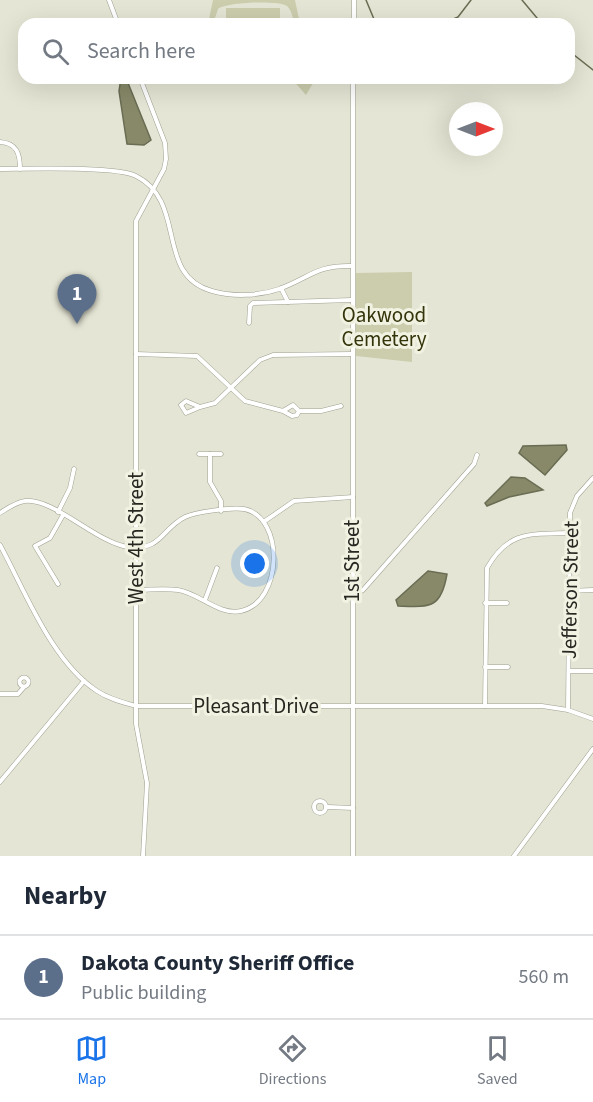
<!DOCTYPE html>
<style>
:root{--surface:#fff;--page:#f2f2f3;--text:#1f2937;--muted:#747a83;--line:#e0e1e3;--accent:#1a73e8}
body{margin:0;font-family:"Source Sans 3",sans-serif;background:var(--page);color:var(--text)}
.compass{position:absolute;left:449px;top:102px;width:54px;height:54px;border-radius:50%;background:var(--surface);box-shadow:0 6px 24px #0002;rotate:90deg}
.you{position:absolute;left:255px;top:564px;width:21px;height:21px;margin:-15px;border:4px solid #fff;border-radius:50%;background:#1a73e8;box-shadow:0 0 0 9px #1a73e833}
.badge{display:grid;place-items:center;width:39px;height:39px;border-radius:50%;background:var(--accent);color:#fff;font-size:20px;font-weight:700}
.pin{position:absolute;translate:-50% -50px;filter:drop-shadow(0 2px 3px #0008)}
.pin::after{content:'';position:absolute;top:32px;width:21px;height:18px;background:inherit;clip-path:polygon(0 0,100% 0,50% 100%)}
.list{margin:0;padding:0;list-style:none}
h2{display:flex;justify-content:space-between;align-items:center;height:78px;margin:0;padding:0 24px;font-size:26px}
h2 small{font-size:20px;font-weight:400;color:var(--muted)}
.list li{display:grid;grid-template-columns:39px 1fr auto;gap:18px;align-items:center;box-sizing:border-box;height:84px;padding:0 24px;border-top:2px solid var(--line)}
.list b{display:block;font-size:22px;white-space:nowrap}
.list p{margin:0;font-size:20px;white-space:nowrap;color:var(--muted)}
.list em{font-size:20px;font-style:normal;color:var(--muted)}
.icon{flex:none;width:33px;height:33px;fill:none;stroke:currentColor;stroke-width:2;stroke-linecap:round;stroke-linejoin:round}
.map{position:relative;flex:none;width:593px;height:856px;overflow:hidden}
.search{position:absolute;background:var(--surface);box-shadow:0 6px 24px #0002;left:18px;right:18px;top:18px;height:66px;display:flex;align-items:center;gap:15px;box-sizing:border-box;padding:0 21px;border-radius:18px;color:var(--muted);font-size:22px}
.sheet{height:162px;background:var(--surface)}
nav{display:flex;justify-content:space-around;align-items:center;box-sizing:border-box;height:84px;border-top:2px solid var(--line);background:var(--surface);font-size:16px;color:var(--muted)}
nav a{display:grid;justify-items:center;gap:3px}
nav .on{color:var(--accent)}
.map>svg:first-child{display:block}
</style>
<div class="map">
<svg width="593" height="856" viewBox="0 0 593 856">
<rect width="100%" height="100%" fill="#e4e5d4"/>
<g fill="#cbcdad">
<path d="M213 0H295L300 24H294C293 18 292 11 287 6 280 0 225 2 218 9L213 24H208Z"/>
<rect x="226" y="8" width="54" height="16"/>
<path d="M291 78H316L306 95Z"/>
<path d="M412 272V362L356 356V273Z"/>
</g>
<g fill="#878969" stroke="#6a6c53" stroke-width="1.5">
<path d="M121 78H126L151 140 144 145 127 144 119 91Z"/>
<path d="M566 445 567 450 545 475 519 453 523 446Z"/>
<path d="M511 477 525 478 543 490 509 497 487 506 485 503Z"/>
<path d="M428 571 447 574C441 609 430 607 398 606L396 600Z"/>
</g>
<g fill="none" stroke-linecap="round" stroke-linejoin="round">
<g stroke="#6a6c53" stroke-width="1.5">
<path d="M366 0 376 24"/>
<path d="M522 0 542 24"/>
<path d="M442 24 458 17 471 0"/>
<path d="M569 51 593 70"/>
</g>
<defs>
<g id="minor">
<path d="M109 0 118 24"/>
<path d="M354 24V0"/>
<path d="M140 78 165 143 166 159 164 169 136 221V724L147 783 143 856"/>
<path d="M0 142C17 143 20 154 20 169"/>
<path d="M0 169C27 169 116 166 136 176 188 202 154 275 212 291 233 297 259 296 279 289 310 278 315 265 352 266"/>
<path d="M281 288 288 302"/>
<path d="M249 323 250 306 253 303 352 300"/>
<path d="M136 354 197 356 245 401 283 411 292 416 297 415 299 411 293 405 283 411"/>
<path d="M200 407 186 413 181 405 186 401 200 407 215 403 260 360 273 355 351 354"/>
<path d="M299 411H321L341 406"/>
<path d="M199 454H221"/>
<path d="M210 454V482L221 501V511"/>
<path d="M58 512 70 488 74 469"/>
<path d="M0 513C8 508 16 502 25 501 54 498 97 543 128 547 162 551 161 529 185 517 195 512 233 507 244 509 285 517 283 602 241 611 219 616 199 593 178 590 164 588 150 590 137 590"/>
<path d="M265 521 294 501 353 497"/>
<path d="M0 545C25 591 52 662 97 691 109 699 122 702 136 706H542L568 710 593 719"/>
<path d="M58 584 35 546 50 538 63 515"/>
<path d="M568 591 593 590"/>
<path d="M352 596 363 590 474 464 477 455"/>
<path d="M205 600 217 568"/>
<path d="M485 603H507"/>
<path d="M485 667H508"/>
<path d="M569 671H593"/>
<circle cx="24" cy="682" r="4.5"/>
<path d="M0 694H18L24 687"/>
<path d="M485 706 487 568C508 531 530 534 568 533"/>
<path d="M568 710 570 513 577 496 593 478"/>
<path d="M0 782 84 681"/>
<circle cx="320" cy="807" r="6"/>
<path d="M328 807 353 808"/>
<path d="M353 856V78"/>
<path d="M514 856 593 749"/>
</g>
</defs>
<use href="#minor" stroke="#9fa091" stroke-width="5"/>
<use href="#minor" stroke="#fff" stroke-width="4"/>
</g>
<g text-anchor="middle" dominant-baseline="central" stroke-width="6" stroke-linejoin="round" paint-order="stroke">
<g font-size="21" fill="#34350a" stroke="#f1f2e2">
<text x="384" y="315">Oakwood<tspan x="384" dy="24">Cemetery</tspan></text>
</g>
<g font-size="21" fill="#272721" stroke="#f1f2e2">
<text transform="translate(136 538) rotate(-90)">West 4th Street</text>
<text transform="translate(352 561) rotate(-90)">1st Street</text>
<text transform="translate(570 590) rotate(-89)">Jefferson Street</text>
<text x="256" y="706">Pleasant Drive</text>
</g>
</g>
</svg>
<svg class="compass" viewBox="-18 -18 36 36"><path d="M0-13l5 13h-10z" fill="#e53935"/><path d="M0 13l5-13h-10z" fill="#747a83"/></svg>
<div class="you"></div>
<div class="pin badge" style="left:77px;top:324px;background:#5c6f8a">1</div>
<div class="search"><svg class="icon" aria-label="search" viewBox="0 0 24 24"><circle cx="10" cy="10" r="6"/><path d="M15 15l6 6"/></svg>Search here</div>
</div>
<section class="sheet">
<h2>Nearby<small></small></h2>
<ul class="list">
<li><span class="badge" style="background:#5c6f8a">1</span><div><b>Dakota County Sheriff Office</b><p>Public building</p></div><em>560 m</em></li>
</ul>
</section>
<nav>
<a class="on"><svg class="icon" aria-label="map" viewBox="0 0 24 24"><path d="M3 6l6-2 6 2 6-2v14l-6 2-6-2-6 2zM9 4v14M15 6v14"/></svg>Map</a>
<a><svg class="icon" aria-label="directions" viewBox="0 0 24 24"><path d="M12 3l9 9-9 9-9-9zM9 14v-3h6M13 9l2 2-2 2"/></svg>Directions</a>
<a><svg class="icon" aria-label="saved" viewBox="0 0 24 24"><path d="M7 4h10v16l-5-4-5 4z"/></svg>Saved</a>
</nav>
